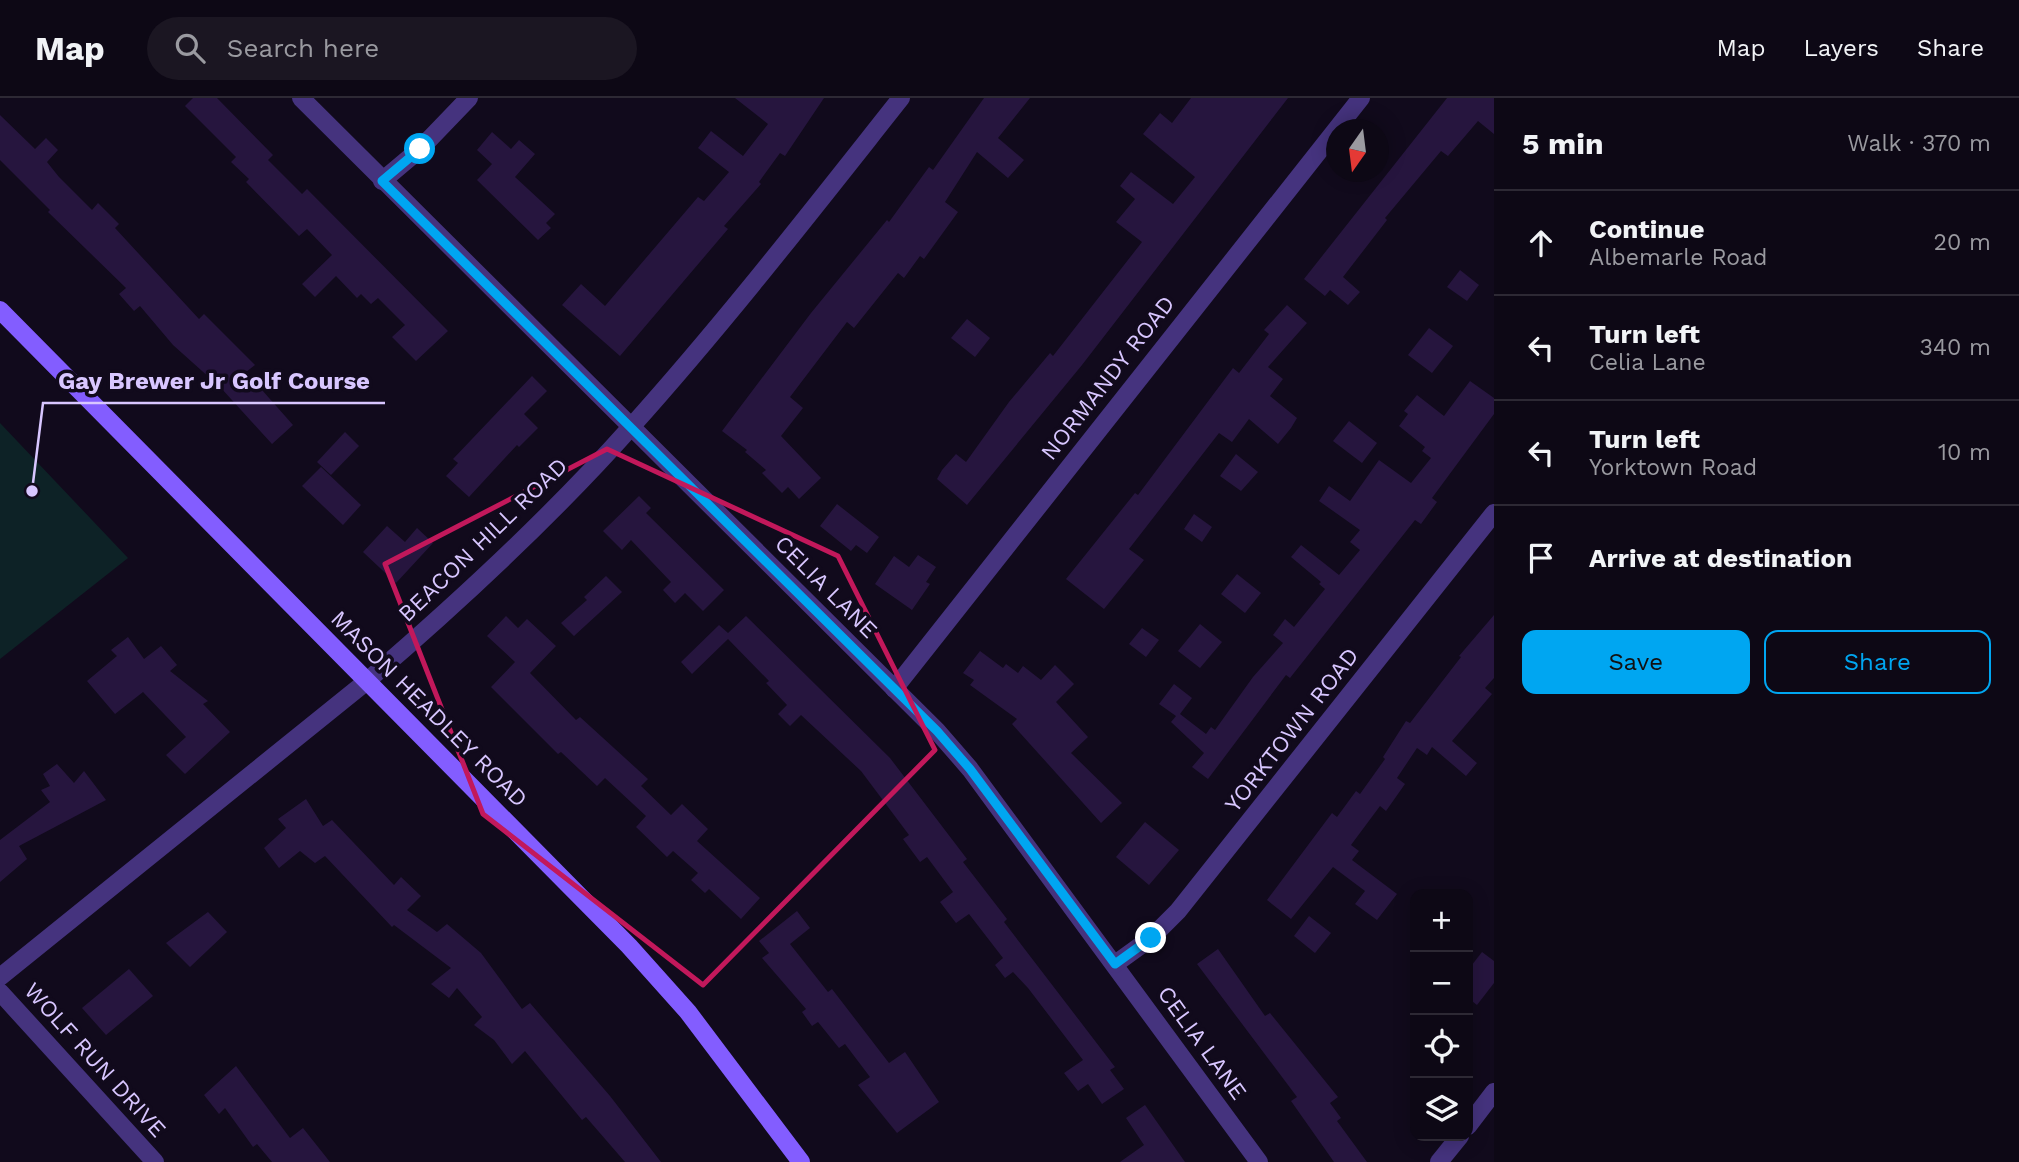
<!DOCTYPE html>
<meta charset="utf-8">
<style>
:root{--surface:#0d0815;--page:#1b1622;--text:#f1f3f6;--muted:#9a9aa0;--line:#2d2934;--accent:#00a6f1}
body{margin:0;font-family:"Work Sans",sans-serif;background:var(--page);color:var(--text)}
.controls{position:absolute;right:21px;bottom:21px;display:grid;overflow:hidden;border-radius:14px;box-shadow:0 4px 18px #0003}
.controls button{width:63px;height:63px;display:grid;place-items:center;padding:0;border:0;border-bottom:2px solid var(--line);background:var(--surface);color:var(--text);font:35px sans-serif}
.compass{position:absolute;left:1326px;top:21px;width:63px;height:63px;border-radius:50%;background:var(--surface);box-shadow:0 4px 18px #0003;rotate:194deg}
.stop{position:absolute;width:21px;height:21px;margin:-16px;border:5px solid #00a6f1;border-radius:50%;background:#fff}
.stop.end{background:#00a6f1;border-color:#fff;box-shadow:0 2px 7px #0008}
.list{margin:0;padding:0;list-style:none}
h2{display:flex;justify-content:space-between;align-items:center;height:91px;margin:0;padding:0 28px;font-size:30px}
h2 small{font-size:23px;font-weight:400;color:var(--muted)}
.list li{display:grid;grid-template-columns:46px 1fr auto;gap:21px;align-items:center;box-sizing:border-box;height:105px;padding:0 28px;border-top:2px solid var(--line)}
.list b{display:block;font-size:26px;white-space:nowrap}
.list p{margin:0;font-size:23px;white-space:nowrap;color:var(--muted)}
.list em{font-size:23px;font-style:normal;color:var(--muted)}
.actions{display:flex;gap:14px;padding:21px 28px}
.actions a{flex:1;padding:16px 0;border:2px solid var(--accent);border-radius:14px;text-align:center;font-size:24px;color:var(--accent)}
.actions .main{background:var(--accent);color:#111}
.icon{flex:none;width:38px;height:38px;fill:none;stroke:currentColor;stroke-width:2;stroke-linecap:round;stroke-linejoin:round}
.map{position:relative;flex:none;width:1494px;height:1064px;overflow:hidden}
header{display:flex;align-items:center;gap:42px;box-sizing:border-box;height:98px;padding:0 35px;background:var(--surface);border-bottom:2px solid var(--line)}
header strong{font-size:33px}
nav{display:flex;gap:38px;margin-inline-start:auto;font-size:24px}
.search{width:490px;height:63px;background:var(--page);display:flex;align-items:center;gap:18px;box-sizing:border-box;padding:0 24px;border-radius:38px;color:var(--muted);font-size:26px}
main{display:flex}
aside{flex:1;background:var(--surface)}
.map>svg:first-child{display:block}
</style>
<header>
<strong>Map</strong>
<div class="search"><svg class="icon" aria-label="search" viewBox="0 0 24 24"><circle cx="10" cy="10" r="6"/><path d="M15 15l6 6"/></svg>Search here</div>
<nav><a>Map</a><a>Layers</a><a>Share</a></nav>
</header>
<main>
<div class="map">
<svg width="1494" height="1064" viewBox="0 0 1494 1064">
<rect width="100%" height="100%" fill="#110a1c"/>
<path fill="#0d2226" d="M0 325 128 460 0 561Z"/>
<g fill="#26153e">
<path d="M193 0H217L273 57 268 62 302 96 307 91 448 233 416 263 392 239 405 227 378 200 371 206 361 196 357 200 336 178 315 199 302 186 332 157 307 131 299 138 246 84 249 81 231 64 236 59 185 8Z"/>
<path d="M735 0H824L785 58 780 55 759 84 761 86 724 128 728 131 620 258 562 207 581 186 605 208 698 99 704 103 729 74 698 50 711 33 743 58 768 26Z"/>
<path d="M984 0H1030L998 40 1024 62 1008 80 977 54 945 104 958 114 924 161 920 158 904 180 898 175 854 230 847 224 790 299 803 310 781 338 821 380 799 401 788 389 782 395 762 375 766 372 745 354 747 352 722 333 811 215 887 122 889 124 929 69 933 72Z"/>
<path d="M1191 0H1288L1082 267 967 407 937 381 942 372 956 356 966 364 1009 304 1050 255 1053 258 1142 144 1116 124 1135 101 1120 88 1131 74 1173 106 1195 79 1143 36 1160 15 1172 25Z"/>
<path d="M1447 0H1494V36L1478 23 1448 58 1441 53 1385 120 1387 122 1343 179 1360 194 1348 207 1330 192 1325 198 1304 181Z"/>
<path d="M0 17 35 51 46 40 58 52 47 64 59 79 92 112 98 105 119 126 115 130 199 221 204 216 255 267 246 274 293 327 272 346 221 290 173 247 140 208 134 213 119 196 126 190 48 114 50 112 0 62Z"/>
<path d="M492 34 511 51 519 42 535 56 515 79 555 116 546 125 551 130 538 142 477 82 492 66 477 52Z"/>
<path d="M1460 172 1479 187 1467 203 1447 189Z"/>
<path d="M1287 207 1307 225 1268 269 1283 281 1270 298 1297 320 1291 330 1278 346 1249 321 1232 344 1219 335 1129 451 1144 462 1104 511 1066 481 1135 395 1138 397 1233 270 1239 275 1269 236 1264 232Z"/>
<path d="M967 221 990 240 975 259 951 240Z"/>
<path d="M1429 230 1453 248 1432 275 1408 257Z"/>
<path d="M532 278 547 293 524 316 538 330 519 349 517 347 469 399 446 378 458 365 453 361Z"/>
<path d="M1470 283 1494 300V316L1432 400 1437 404 1421 426 1415 422 1290 580 1286 577 1208 681 1192 669 1204 655 1171 624 1176 618 1159 606 1174 586 1192 600 1180 616 1206 636 1211 629 1215 632 1253 579 1283 545 1273 537 1285 521 1294 529 1325 491 1319 486 1321 484 1291 459 1301 447 1339 477 1360 452 1350 444 1360 432 1319 403 1329 388 1350 403 1379 362 1411 385 1431 360 1422 353 1425 349 1399 328 1408 316 1404 313 1417 297 1444 318Z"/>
<path d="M1349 323 1377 345 1362 365 1333 343Z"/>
<path d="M345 334 359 348 331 377 317 364Z"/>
<path d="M1236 356 1258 374 1241 393 1220 378Z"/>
<path d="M321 369 361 407 343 427 302 388Z"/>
<path d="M639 398 651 410 646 415 724 492 703 513 685 495 675 505 663 492 671 484 631 442 622 452 603 433Z"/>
<path d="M837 406 879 439 867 455 856 447 851 453 820 428Z"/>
<path d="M1194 416 1212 429 1202 444 1184 431Z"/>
<path d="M387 428 405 444 417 430 433 445 396 485 363 454Z"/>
<path d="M918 457 936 469 926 484 930 486 912 512 875 486 894 458 909 469Z"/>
<path d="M1237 476 1261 495 1245 515 1221 496Z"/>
<path d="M606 478 622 494 574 538 561 525 587 502 584 499Z"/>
<path d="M1494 517V580L1485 590 1492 596 1452 643 1477 665 1466 678 1432 649 1427 657 1417 650 1397 680 1405 686 1386 713 1380 708 1351 747 1359 753 1352 762 1397 796 1377 822 1355 806 1365 793 1333 769 1291 821 1267 802 1332 715 1337 719 1356 693 1360 696 1385 661 1383 659 1406 623 1410 625 1461 559 1459 558Z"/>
<path d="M506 518 518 530 527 521 556 548 530 575 576 622 580 619 648 681 641 688 671 717 682 706 708 731 697 743 760 800 741 821 709 791 705 795 691 782 698 775 673 753 667 759 636 729 646 718 605 680 597 688 561 654 558 656 491 589 515 564 487 538Z"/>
<path d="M746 518 890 660 967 761 963 764 1007 821 1004 824 1115 969 1110 972 1124 991 1102 1006 1088 986 1078 993 1064 975 1083 962 1028 890 1013 874 1005 880 995 867 1003 860 969 816 956 825 940 804 953 794 927 759 920 764 903 741 909 737 861 673 801 617 790 628 778 616 787 607 766 585 769 583 728 541 692 576 681 564 719 527 728 535Z"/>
<path d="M1200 526 1222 544 1200 570 1178 553Z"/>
<path d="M1142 530 1159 542 1146 559 1129 546Z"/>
<path d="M128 539 144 561 161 548 177 567 170 573 208 603 203 606 230 634 185 676 166 657 186 639 143 594 115 616 87 583 117 558 111 552Z"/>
<path d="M980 553 1003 570 1006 566 1018 575 1023 568 1041 582 1055 567 1074 586 1056 604 1088 639 1071 655 1122 705 1101 725 1012 626 1017 621 970 587 974 582 963 575Z"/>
<path d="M57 666 74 685 84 673 106 702 19 748 27 761 0 784V742L50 704 41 692 50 688 43 676Z"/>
<path d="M306 701 323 728 332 722 394 787 401 779 421 798 407 812 437 834 447 826 481 855 522 911 530 905 610 998 661 1064H625L586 1019 582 1022 525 953 512 966 494 942 474 927 482 919 457 890 449 900 431 886 451 870 394 827 392 829 325 758 315 765 300 753 279 770 264 750 286 730 278 721Z"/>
<path d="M1145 724 1179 752 1149 787 1116 759Z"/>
<path d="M797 813 810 830 790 846 828 894 832 891 889 965 905 954 939 1004 897 1035 858 987 870 979 845 946 839 950 818 924 812 928 802 914 806 911 762 860 769 855 759 843Z"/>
<path d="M208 814 227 834 190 869 166 845Z"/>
<path d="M1309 818 1331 835 1315 855 1294 838Z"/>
<path d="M1218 851 1265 918 1270 915 1338 999 1330 1005 1341 1020 1337 1023 1367 1064H1334L1291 1003 1297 999 1197 866Z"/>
<path d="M1482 854 1494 863V885L1477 907 1468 900V872Z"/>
<path d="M129 871 153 898 106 937 82 910Z"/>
<path d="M236 968 290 1040 303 1030 330 1064H272L257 1046 253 1049 225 1010 219 1016 204 997Z"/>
<path d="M1145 1007 1185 1064H1120L1144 1047 1126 1020Z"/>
</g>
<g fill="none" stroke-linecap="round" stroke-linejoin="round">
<g stroke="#45337e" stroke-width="18">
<path d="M301 0 937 633 970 671 1259 1064"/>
<path d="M382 83 420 51 469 0"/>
<path d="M894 591 1361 0"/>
<path d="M1115 866 1151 840 1178 813 1494 415"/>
<path d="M0 879 367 583"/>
<path d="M0 894 155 1064"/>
<path d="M1468 1028 1494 994"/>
<path d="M1439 1064 1460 1038"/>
</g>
<path stroke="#45337e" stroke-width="18" d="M367 583C459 504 550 420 631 329 726 223 813 111 901 0"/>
<path stroke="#835dff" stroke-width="18" d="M0 212 629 848 688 914 801 1064"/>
</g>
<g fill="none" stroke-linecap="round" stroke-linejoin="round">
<path stroke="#00a6f1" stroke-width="9" d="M420 51 382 83 937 633 970 671 1115 866 1151 840"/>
</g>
<path fill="none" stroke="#c2185b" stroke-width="5" stroke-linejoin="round" d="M607 351 838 458 935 652 703 887 483 716 385 466Z"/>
<g text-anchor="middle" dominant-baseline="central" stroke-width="7" stroke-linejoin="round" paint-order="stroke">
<g font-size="23" fill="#d8c6ff" stroke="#110a1c">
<text transform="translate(1108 280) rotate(-52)">NORMANDY ROAD</text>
<text transform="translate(483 442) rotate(-44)">BEACON HILL ROAD</text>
<text transform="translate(826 489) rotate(45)">CELIA LANE</text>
<text transform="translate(429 611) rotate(45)">MASON HEADLEY ROAD</text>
<text transform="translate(1292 632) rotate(-52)">YORKTOWN ROAD</text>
<text transform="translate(1202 945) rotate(54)">CELIA LANE</text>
<text transform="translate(95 962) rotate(48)">WOLF RUN DRIVE</text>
</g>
</g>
<path fill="none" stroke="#d8c6ff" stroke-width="2.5" d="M32 393L43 305H385"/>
<circle fill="#d8c6ff" stroke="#110a1c" stroke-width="2.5" cx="32" cy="393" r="7"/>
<g font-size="24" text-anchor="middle" font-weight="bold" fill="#d8c6ff" stroke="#110a1c" stroke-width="7" stroke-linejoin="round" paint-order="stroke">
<text x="214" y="291">Gay Brewer Jr Golf Course</text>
</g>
</svg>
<div class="controls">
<button>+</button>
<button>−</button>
<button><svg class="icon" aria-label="locate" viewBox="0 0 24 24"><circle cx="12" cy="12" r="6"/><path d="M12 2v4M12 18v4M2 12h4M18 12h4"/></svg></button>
<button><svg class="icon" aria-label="layers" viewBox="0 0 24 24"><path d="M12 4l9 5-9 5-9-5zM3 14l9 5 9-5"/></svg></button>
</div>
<svg class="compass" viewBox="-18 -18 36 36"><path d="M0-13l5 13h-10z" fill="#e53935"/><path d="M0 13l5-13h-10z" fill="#9a9aa0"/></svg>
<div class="stop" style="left:420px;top:51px"></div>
<div class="stop end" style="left:1151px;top:840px"></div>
</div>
<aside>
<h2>5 min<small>Walk · 370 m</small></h2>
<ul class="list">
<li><svg class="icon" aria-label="ahead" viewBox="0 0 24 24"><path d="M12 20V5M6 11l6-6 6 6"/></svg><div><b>Continue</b><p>Albemarle Road</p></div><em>20 m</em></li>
<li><svg class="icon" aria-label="left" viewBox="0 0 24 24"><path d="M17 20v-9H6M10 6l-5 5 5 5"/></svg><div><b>Turn left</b><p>Celia Lane</p></div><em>340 m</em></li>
<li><svg class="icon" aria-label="left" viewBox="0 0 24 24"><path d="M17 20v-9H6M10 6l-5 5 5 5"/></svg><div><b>Turn left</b><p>Yorktown Road</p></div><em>10 m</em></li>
<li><svg class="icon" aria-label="arrive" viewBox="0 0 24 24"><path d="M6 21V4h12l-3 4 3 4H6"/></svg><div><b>Arrive at destination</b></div></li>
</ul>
<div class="actions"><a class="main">Save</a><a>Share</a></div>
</aside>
</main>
